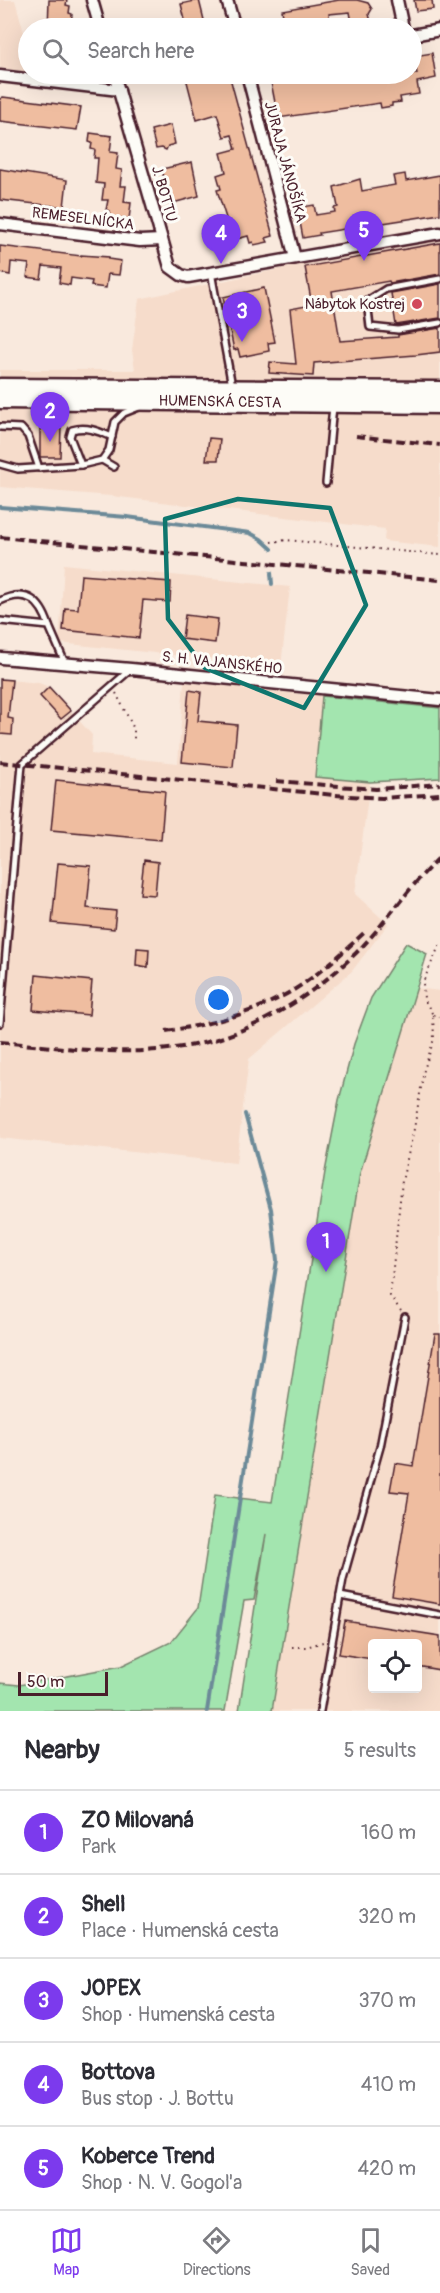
<!DOCTYPE html>
<meta charset="utf-8">
<style>
:root{--surface:#fff;--page:#f7f7f7;--text:#2b2b33;--muted:#7c7c81;--line:#e1e1e2;--accent:#7c3aed}
body{margin:0;font-family:Pangolin,sans-serif;background:var(--page);color:var(--text)}
.controls{position:absolute;right:18px;bottom:18px;display:grid;overflow:hidden;border-radius:6px;box-shadow:0 6px 24px #0002}
.controls button{width:54px;height:54px;display:grid;place-items:center;padding:0;border:0;border-bottom:2px solid var(--line);background:var(--surface);color:var(--text);font:30px sans-serif}
.scale{position:absolute;left:18px;bottom:15px;width:90px;box-sizing:border-box;padding-left:6px;border:3px solid #4a1f2b;border-top:0;font-size:16px;line-height:21px;white-space:nowrap;color:#4a1f2b;-webkit-text-stroke:4px #fdfcf7;paint-order:stroke}
.you{position:absolute;left:219px;top:1000px;width:21px;height:21px;margin:-15px;border:4px solid #fff;border-radius:50%;background:#1a73e8;box-shadow:0 0 0 9px #1a73e833}
.badge{display:grid;place-items:center;width:39px;height:39px;border-radius:50%;background:var(--accent);color:#fff;font-size:20px;font-weight:700}
.pin{position:absolute;translate:-50% -50px;filter:drop-shadow(0 2px 3px #0008)}
.pin::after{content:'';position:absolute;top:32px;width:21px;height:18px;background:inherit;clip-path:polygon(0 0,100% 0,50% 100%)}
.list{margin:0;padding:0;list-style:none}
h2{display:flex;justify-content:space-between;align-items:center;height:78px;margin:0;padding:0 24px;font-size:26px}
h2 small{font-size:20px;font-weight:400;color:var(--muted)}
.list li{display:grid;grid-template-columns:39px 1fr auto;gap:18px;align-items:center;box-sizing:border-box;height:84px;padding:0 24px;border-top:2px solid var(--line)}
.list b{display:block;font-size:22px;white-space:nowrap}
.list p{margin:0;font-size:20px;white-space:nowrap;color:var(--muted)}
.list em{font-size:20px;font-style:normal;color:var(--muted)}
.icon{flex:none;width:33px;height:33px;fill:none;stroke:currentColor;stroke-width:2;stroke-linecap:round;stroke-linejoin:round}
.map{position:relative;flex:none;width:440px;height:1711px;overflow:hidden}
.search{position:absolute;background:var(--surface);box-shadow:0 6px 24px #0002;left:18px;right:18px;top:18px;height:66px;display:flex;align-items:center;gap:15px;box-sizing:border-box;padding:0 21px;border-radius:33px;color:var(--muted);font-size:22px}
.sheet{height:498px;background:var(--surface)}
nav{display:flex;justify-content:space-around;align-items:center;box-sizing:border-box;height:84px;border-top:2px solid var(--line);background:var(--surface);font-size:16px;color:var(--muted)}
nav a{display:grid;justify-items:center;gap:3px}
nav .on{color:var(--accent)}
.map>svg:first-child{display:block}
</style>
<div class="map">
<svg width="440" height="1711" viewBox="0 0 440 1711">
<rect width="100%" height="100%" fill="#f9e9dd"/>
<filter id="ink" filterUnits="userSpaceOnUse"><feTurbulence type="fractalNoise" baseFrequency=".0167" numOctaves="2"/><feDisplacementMap in="SourceGraphic" scale="12" xChannelSelector="R" yChannelSelector="G"/><feConvolveMatrix kernelMatrix="1 2 1 2 8 2 1 2 1" color-interpolation-filters="sRGB"/></filter>
<g filter="url(#ink)">
<g fill="#f6dccb" fill-rule="evenodd">
<path d="M0 0H15L28 47V72L0 68Z"/>
<path d="M440 239V547L384 541 385 529 111 496 0 487V370H135L132 350 139 299 327 259Z"/>
<path d="M64 564 290 587 281 666 59 643Z"/>
<path d="M0 679 39 683 49 687 92 735 91 754 178 763 184 682 322 696 315 777 370 782 355 894 388 924 352 971 249 1059 236 1163 0 1138Z"/>
<path d="M416 988 440 991V1711H272L360 1173ZM372 1644H418V1688H372Z"/>
</g>
<g fill="#a3e5af" stroke="#76826d" stroke-width="1.5">
<path d="M322 696 440 708V778L370 782 315 777Z"/>
<path d="M406 943 427 954 360 1173 272 1711H239L266 1534 254 1600 244 1601 225 1711H0V1683L19 1685 121 1666 171 1642 198 1608 215 1495 272 1502 325 1172 339 1100 354 1044 371 998Z"/>
</g>
<g fill="none" stroke-linecap="round" stroke-linejoin="round">
<g stroke="#6c8a98" stroke-width="4">
<path d="M0 507 127 517 250 533 261 539 272 549"/>
<path d="M271 573 272 584"/>
<path d="M207 1711 277 1260 271 1209 245 1114"/>
</g>
</g>
<g fill="#efbda0" stroke="#4a1f2b" stroke-width="1.5">
<path d="M49 0H67L66 5 70 6 69 13 72 14 71 28H48Z"/>
<path d="M199 0 206 28H187L181 4Z"/>
<path d="M339 0H357L368 3 372 9 369 14 372 26 353 28 350 12 329 14 330 23 325 24 326 28H289L288 21 284 22 282 10Z"/>
<path d="M414 0H432L433 9 416 11Z"/>
<path d="M432 53 436 78 417 82 419 94 400 97 401 102 392 103V106L381 108 380 103 278 118 271 82 320 74H417L414 56Z"/>
<path d="M185 74H229L273 236 266 238 268 242 254 245 253 242 250 243 248 236 233 240 217 190 221 189 217 175 226 172 221 153 236 149 232 135 224 137 217 114 197 120Z"/>
<path d="M3 97 81 107 77 130 0 121V99Z"/>
<path d="M171 125 175 144 168 146 166 150 162 148 156 149 151 130Z"/>
<path d="M90 133 112 136 110 152 118 153 116 169 122 170 120 186H126L124 202 131 203 129 219 110 217V211L106 210 108 200H102L104 184 96 183 98 158H94L95 150 91 149 92 143 89 142Z"/>
<path d="M192 162 199 196 169 204 162 169Z"/>
<path d="M0 169 67 180 64 207 0 200Z"/>
<path d="M405 174 406 181 440 175V214L319 233 320 235 303 238 300 222H298L297 214H294L291 201 301 199 303 207 314 205 316 215 335 212 334 208 338 207 334 187 360 179 362 191 395 185 393 176Z"/>
<path d="M440 243V274L390 283 389 281 332 291 340 341 398 337V335L440 328V352L416 355 314 363 313 376 269 373 270 362 296 364 290 309 312 305 305 267Z"/>
<path d="M0 246 81 256V255L109 257 108 259 121 261 119 275 108 274 106 288 91 286 92 281 71 278 70 285 59 283 61 268 43 266 41 279 27 277 29 264 11 262 10 275 0 273Z"/>
<path d="M440 284V318L396 325 391 293Z"/>
<path d="M264 288 275 342 268 343 269 351 240 357 238 349 234 350 223 297Z"/>
<path d="M40 426H61L60 457H40Z"/>
<path d="M209 438 220 439 218 460H206Z"/>
<path d="M81 575 171 582 170 602 143 600 139 638 63 630 65 608 78 609Z"/>
<path d="M185 615 218 619 215 643 182 639Z"/>
<path d="M0 679 12 680 8 718 13 719 12 735 0 734Z"/>
<path d="M49 687 71 711 61 719 40 696Z"/>
<path d="M189 690 201 692 198 721 237 725 233 767 182 762Z"/>
<path d="M56 780 165 791 161 840 51 830Z"/>
<path d="M144 860 158 862 155 895 140 894Z"/>
<path d="M58 863 91 866 87 908 116 911 114 929 52 923Z"/>
<path d="M137 948 149 949 148 967 136 965Z"/>
<path d="M36 975 92 981 89 1015 33 1010Z"/>
<path d="M435 1334H440V1604L392 1596 409 1493 390 1491 395 1463 413 1466Z"/>
<path d="M345 1621 440 1636V1670L417 1666V1644H372V1659L339 1654Z"/>
</g>
<g fill="none" stroke-linecap="round" stroke-linejoin="round">
<defs>
<g id="lane">
<path d="M211 272 232 386"/>
<path d="M440 279 386 289 367 301 370 327 398 330 440 323"/>
<path d="M0 427 21 428 28 436 39 468"/>
<path d="M102 460 114 467"/>
<path d="M0 464 18 469 81 465 102 460 109 450 115 422 124 413 139 407"/>
<path d="M81 465 70 437 72 430C87 426 98 431 112 437"/>
<path d="M326 483 333 406"/>
<path d="M0 601C27 588 41 601 49 626"/>
<path d="M0 621 49 626 65 663"/>
<path d="M0 1023 22 764 130 670"/>
<path d="M340 1596 440 1615"/>
<path d="M320 1711 343 1579 380 1447 405 1317"/>
</g>
<g id="street">
<path d="M92 0 100 28"/>
<path d="M227 0 235 28"/>
<path d="M397 0 403 28"/>
<path d="M412 35 440 30"/>
<path d="M114 74 170 267 181 275 188 277 440 233"/>
<path d="M247 74 295 258"/>
<path d="M0 76 119 90"/>
<path d="M0 224 140 241 162 240"/>
<path d="M1 658 131 669 440 700"/>
</g>
<g id="primary">
<path d="M0 387 440 390"/>
<path d="M0 400 440 405"/>
</g>
</defs>
<use href="#lane" stroke="#4a1f2b" stroke-width="10"/>
<use href="#street" stroke="#4a1f2b" stroke-width="15"/>
<use href="#primary" stroke="#4a1f2b" stroke-width="21"/>
<g stroke="#4a1f2b" stroke-width="2" stroke-dasharray="1.5 4.5" stroke-linecap="butt">
<path d="M271 542 286 540 440 555"/>
<path d="M116 693 134 729V742"/>
<path d="M433 1015 440 1017"/>
<path d="M401 1311 390 1296 402 1181 414 1129 424 1070 434 1039 433 1015 424 999 423 982 440 944"/>
<path d="M292 1647H306L323 1642"/>
</g>
<use href="#lane" stroke="#fdfcf7" stroke-width="5"/>
<use href="#street" stroke="#fdfcf7" stroke-width="10"/>
<use href="#primary" stroke="#fdfcf7" stroke-width="16"/>
<g stroke="#4a1f2b" stroke-width="4" stroke-dasharray="9 4.5" stroke-linecap="butt">
<path d="M356 436 440 445"/>
<path d="M0 537 440 580"/>
<path d="M0 762 334 795 382 798 440 794"/>
<path d="M276 781 376 789 440 784"/>
<path d="M166 1031C206 1025 245 1016 281 997 311 982 340 955 365 932"/>
<path d="M0 1042C60 1047 122 1057 182 1047 248 1037 309 999 356 953 386 923 409 886 440 857"/>
</g>
</g>
</g>
<path fill="none" stroke="#0f766e" stroke-width="4.5" stroke-linejoin="round" d="M238 499 330 508 366 605 304 708 205 668 168 619 165 519Z"/>
<circle fill="#d1495b" stroke="#fdfcf7" stroke-width="2" cx="417" cy="304" r="6"/>
<g text-anchor="middle" dominant-baseline="central" stroke-width="6" stroke-linejoin="round" paint-order="stroke">
<g font-size="15" fill="#4a1f2b" stroke="#fdfcf7">
<text transform="translate(285 162) rotate(75)">JURAJA JÁNOŠÍKA</text>
<text transform="translate(164 194) rotate(74)">J. BOTTU</text>
<text transform="translate(83 219) rotate(7)">REMESELNÍCKA</text>
<text transform="translate(220 402) rotate(1)">HUMENSKÁ CESTA</text>
<text transform="translate(222 663) rotate(6)">S. H. VAJANSKÉHO</text>
</g>
<g font-size="15" fill="#4a1f2b" stroke="#fdfcf7" text-anchor="end">
<text x="405" y="304">Nábytok Kostrej</text>
</g>
</g>
</svg>
<div class="controls">
<button><svg class="icon" aria-label="locate" viewBox="0 0 24 24"><circle cx="12" cy="12" r="6"/><path d="M12 2v4M12 18v4M2 12h4M18 12h4"/></svg></button>
</div>
<div class="scale">50 m</div>
<div class="you"></div>
<div class="pin badge" style="left:326px;top:1272px">1</div>
<div class="pin badge" style="left:50px;top:442px">2</div>
<div class="pin badge" style="left:242px;top:342px">3</div>
<div class="pin badge" style="left:221px;top:264px">4</div>
<div class="pin badge" style="left:364px;top:261px">5</div>
<div class="search"><svg class="icon" aria-label="search" viewBox="0 0 24 24"><circle cx="10" cy="10" r="6"/><path d="M15 15l6 6"/></svg>Search here</div>
</div>
<section class="sheet">
<h2>Nearby<small>5 results</small></h2>
<ul class="list">
<li><span class="badge">1</span><div><b>ZO Milovaná</b><p>Park</p></div><em>160 m</em></li>
<li><span class="badge">2</span><div><b>Shell</b><p>Place · Humenská cesta</p></div><em>320 m</em></li>
<li><span class="badge">3</span><div><b>JOPEX</b><p>Shop · Humenská cesta</p></div><em>370 m</em></li>
<li><span class="badge">4</span><div><b>Bottova</b><p>Bus stop · J. Bottu</p></div><em>410 m</em></li>
<li><span class="badge">5</span><div><b>Koberce Trend</b><p>Shop · N. V. Gogoľa</p></div><em>420 m</em></li>
</ul>
</section>
<nav>
<a class="on"><svg class="icon" aria-label="map" viewBox="0 0 24 24"><path d="M3 6l6-2 6 2 6-2v14l-6 2-6-2-6 2zM9 4v14M15 6v14"/></svg>Map</a>
<a><svg class="icon" aria-label="directions" viewBox="0 0 24 24"><path d="M12 3l9 9-9 9-9-9zM9 14v-3h6M13 9l2 2-2 2"/></svg>Directions</a>
<a><svg class="icon" aria-label="saved" viewBox="0 0 24 24"><path d="M7 4h10v16l-5-4-5 4z"/></svg>Saved</a>
</nav>
